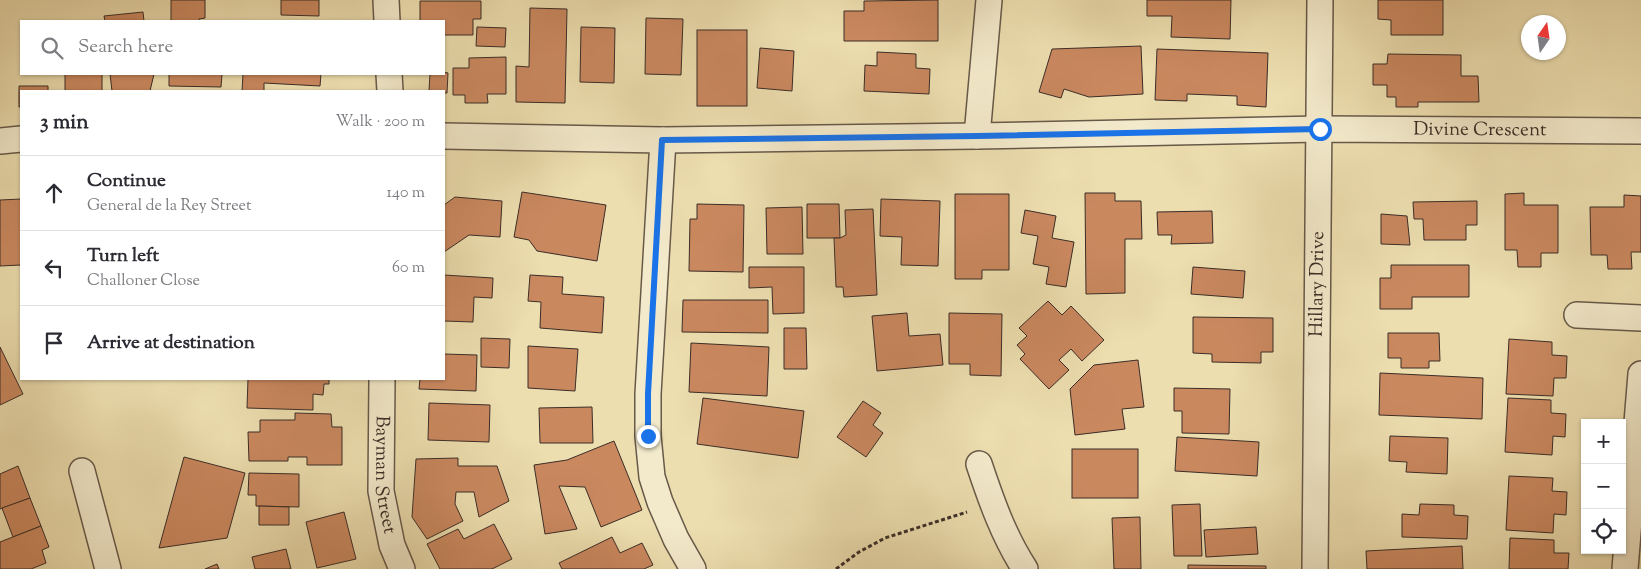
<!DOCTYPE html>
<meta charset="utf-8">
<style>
:root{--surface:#fff;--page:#f7f7f7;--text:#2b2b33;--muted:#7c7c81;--line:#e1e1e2}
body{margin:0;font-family:"Sorts Mill Goudy",serif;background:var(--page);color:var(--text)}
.controls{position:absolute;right:15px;bottom:15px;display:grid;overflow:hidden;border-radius:0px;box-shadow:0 1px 4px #0004}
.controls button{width:45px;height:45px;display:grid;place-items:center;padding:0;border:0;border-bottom:1px solid var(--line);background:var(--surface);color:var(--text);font:25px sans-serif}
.compass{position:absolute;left:1521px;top:15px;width:45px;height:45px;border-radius:50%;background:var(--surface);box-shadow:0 1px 4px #0004;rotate:13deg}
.stop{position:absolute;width:15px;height:15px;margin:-11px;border:4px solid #1a73e8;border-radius:50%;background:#fff}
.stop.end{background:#1a73e8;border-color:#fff;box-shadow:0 1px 5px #0008}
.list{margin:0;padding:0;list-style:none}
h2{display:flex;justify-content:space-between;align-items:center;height:65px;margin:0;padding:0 20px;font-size:21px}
h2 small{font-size:16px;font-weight:400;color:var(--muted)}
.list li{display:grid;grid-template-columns:32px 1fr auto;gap:15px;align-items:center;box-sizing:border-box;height:75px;padding:0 20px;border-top:1px solid var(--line)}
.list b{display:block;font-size:19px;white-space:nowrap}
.list p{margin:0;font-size:16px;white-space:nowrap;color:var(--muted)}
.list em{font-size:16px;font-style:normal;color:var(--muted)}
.icon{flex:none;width:28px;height:28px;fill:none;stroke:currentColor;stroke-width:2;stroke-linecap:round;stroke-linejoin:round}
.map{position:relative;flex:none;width:1641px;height:569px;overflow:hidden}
.search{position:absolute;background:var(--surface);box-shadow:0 1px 4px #0004;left:20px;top:20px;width:425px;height:55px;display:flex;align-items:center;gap:12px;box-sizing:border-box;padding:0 18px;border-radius:0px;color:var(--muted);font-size:19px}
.panel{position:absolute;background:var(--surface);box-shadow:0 1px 4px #0004;left:20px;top:90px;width:425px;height:290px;border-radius:0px}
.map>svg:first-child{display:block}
</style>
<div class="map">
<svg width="1641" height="569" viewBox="0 0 1641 569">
<rect width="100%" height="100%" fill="#eddeaf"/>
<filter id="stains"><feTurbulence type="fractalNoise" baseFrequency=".004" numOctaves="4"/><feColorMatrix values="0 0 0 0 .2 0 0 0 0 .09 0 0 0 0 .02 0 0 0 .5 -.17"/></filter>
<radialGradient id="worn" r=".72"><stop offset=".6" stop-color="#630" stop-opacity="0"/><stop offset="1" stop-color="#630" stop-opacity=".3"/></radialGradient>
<g fill="#ca885f" stroke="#3a2d27">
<path d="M171 0H205V18L199 19V21H171Z"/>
<path d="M281 0H319V16L281 15Z"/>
<path d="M938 0V41H844V11H864V1Z"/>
<path d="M1147 0H1231L1230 39 1171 37 1172 16H1147Z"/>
<path d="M1378 0H1443V35H1391V20L1378 19Z"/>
<path d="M420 1H481V19H473V35H444V21H420Z"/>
<path d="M530 8 567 9 565 103 516 102V66L529 67Z"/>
<path d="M143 12 144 21H105L104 16Z"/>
<path d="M646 18 683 19 681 75 645 74Z"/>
<path d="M477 27 506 28 505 47 476 46Z"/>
<path d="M581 27 615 28 614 83 580 82Z"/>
<rect x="697" y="30" width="50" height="76"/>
<path d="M1141 46 1143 94 1089 97 1064 89 1061 98 1039 92 1052 49Z"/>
<path d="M760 48 794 51 792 91 757 88Z"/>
<path d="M1157 49 1268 53 1266 107 1237 105V96L1187 94V101L1155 100Z"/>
<path d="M877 52 916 54V68L930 69 929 94 864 91 865 65 877 66Z"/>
<path d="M1388 54 1461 55V76H1478L1479 102H1418V107H1396V97H1387V85H1373V64H1387Z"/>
<path d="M506 57V94H487L488 103H465V95H453V68H469V58Z"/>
<path d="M444 72 448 73 447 93H444V91H429L430 74H444Z"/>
<rect x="65" y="74" width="37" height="17"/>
<path d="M110 74H154L150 91H112Z"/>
<path d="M169 74H222L221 87 169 86Z"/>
<path d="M243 74H321L320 86 264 83V91H242Z"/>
<path d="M19 86H48V91H21V107H19Z"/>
<path d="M522 192 606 205 597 261 537 251 529 240 514 237Z"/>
<path d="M1085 193H1115V201H1141L1142 239H1125V293L1086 294Z"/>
<path d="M1524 193V205H1558V253H1541V267H1518L1517 250H1505V194Z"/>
<path d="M955 194H1009V270H982V279H955Z"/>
<path d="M1624 195 1641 196V252H1631L1632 269H1608L1607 255H1591L1590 207H1624Z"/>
<path d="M455 197 502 201 500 237 469 235 444 252V205Z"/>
<path d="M21 199V265L0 266V200Z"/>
<path d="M881 199 940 201 938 266 901 265 902 237 880 236Z"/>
<path d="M1477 201V225H1466V240H1424L1423 219H1414L1413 202Z"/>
<path d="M697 204 744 205 743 272 689 271 690 219H697Z"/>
<path d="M807 204H839L840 238H807Z"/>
<path d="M802 207 803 254H767L766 208Z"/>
<path d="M873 209 877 295 844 297 843 287H836L834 238H840L846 235 845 210Z"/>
<path d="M1025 210 1056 216 1052 238 1074 242 1066 287 1046 284 1049 267 1033 264 1038 236 1021 233Z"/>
<path d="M1212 211 1213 243 1171 244 1172 235H1158L1157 212Z"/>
<path d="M1381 214 1407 216 1410 245 1381 244Z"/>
<path d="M1391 265H1469V297H1412V309H1380V278H1391Z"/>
<path d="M749 267H804V313L773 314 772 287 749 288Z"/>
<path d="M1193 267 1245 271 1243 298 1191 294Z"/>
<path d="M444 275 493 278 492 298 474 297 473 322 444 321Z"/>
<path d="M530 275 563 277 562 294 604 297 602 333 540 328 541 302 528 301Z"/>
<path d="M683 300H768V333L682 332Z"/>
<path d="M1048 301 1062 315 1071 306 1104 340 1082 361 1071 349 1059 360 1069 370 1049 389 1020 359 1025 354 1017 345 1027 336 1019 328Z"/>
<path d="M907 313 909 336 940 334 943 365 877 371 872 316Z"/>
<path d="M949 313 1002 314 1001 376 970 375V364H949Z"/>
<path d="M1193 317 1273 318V352H1261V363L1212 362V354L1193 353Z"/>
<path d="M784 328H806L807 369H784Z"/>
<path d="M1388 333H1439L1440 361H1429V368H1401V358H1388Z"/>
<path d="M481 338 510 339 509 368 481 367Z"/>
<path d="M1509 339 1552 342V355L1567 356 1566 378H1554L1553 396 1506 394Z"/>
<path d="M691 343 769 347 767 396 689 392Z"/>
<path d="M528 346 578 349 575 391 528 388Z"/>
<path d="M0 347 23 394 0 405Z"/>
<path d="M444 354 477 355 476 391 419 389 420 379H444Z"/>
<path d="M1138 360 1144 407 1122 409 1125 429 1075 435 1070 389 1094 365Z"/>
<path d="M1380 373 1483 378 1482 419 1379 415Z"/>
<path d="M248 379H329V384H324L323 395 313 394V410L247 408Z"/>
<path d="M1174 388 1230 389 1229 434 1182 433V411H1174Z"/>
<path d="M703 398 804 411 798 458 697 444Z"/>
<path d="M1508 398 1551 400V413L1566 414 1565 437 1553 436 1552 455 1505 452Z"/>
<path d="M863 401 881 413 873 425 883 433 866 457 837 437Z"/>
<path d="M429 403 490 405 489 442 428 440Z"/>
<path d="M592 407 593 443H540L539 408Z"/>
<path d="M295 413 331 414 332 427H342V465H307V457H288V461H249L248 432H260V420H295Z"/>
<path d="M1390 436 1448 438 1447 474 1406 472 1407 462 1389 461Z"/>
<path d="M1177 437 1259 442 1257 476 1175 471Z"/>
<path d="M614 441 642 510 601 527 585 487 559 486 577 529 545 534 534 465 567 460Z"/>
<rect x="1072" y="449" width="66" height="49"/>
<path d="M184 457 245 473 227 538 159 548Z"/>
<path d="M458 458V466H497L509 501 479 517 474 492H456L455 504 463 521 427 539 412 517 416 459Z"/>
<path d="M18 466 30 498 0 509V474Z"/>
<path d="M249 473 299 474V507L256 506V495H248Z"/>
<path d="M1509 476 1553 478 1552 491 1567 492 1566 515 1554 514 1553 533 1506 530Z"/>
<path d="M30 498 41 526 13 537 2 508Z"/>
<path d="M1200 504 1202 556H1174L1172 505Z"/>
<path d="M1420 504 1454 505V515L1468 516 1467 539 1402 537V514L1419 515Z"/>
<path d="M259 506 289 507V525H259Z"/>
<path d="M344 512 356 559 317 568 306 522Z"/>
<path d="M1140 517 1141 569H1114L1112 518Z"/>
<path d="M494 524 512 559 492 569H440L427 544 458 529 464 539Z"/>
<path d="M41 526 49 547 42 550 46 563 31 569H0V542Z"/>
<path d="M1256 527 1258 554 1206 557 1204 530Z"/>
<path d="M612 537 620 553 642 543 653 565 644 569H562L559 563Z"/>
<path d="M1510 538 1554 540V553H1569L1568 569H1509Z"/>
<path d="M1462 546 1463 569H1367L1366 551Z"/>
<path d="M286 549 291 569H255L252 557Z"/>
<path d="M217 564 219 569H205Z"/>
<path d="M1188 565 1266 566V569H1188Z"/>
</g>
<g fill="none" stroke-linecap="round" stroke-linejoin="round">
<defs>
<g id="minor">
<path d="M386 0 387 21"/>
<path d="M389 74 390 91"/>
<path id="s1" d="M444 136 663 140 977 136 1320 129 1641 131"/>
<path d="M977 136 989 0"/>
<path d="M663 140 648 394V436L652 477 660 502 676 539 693 569"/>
<path d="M0 141 21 139"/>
<path d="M1577 315 1641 318"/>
<path id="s2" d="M382 379 381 491 392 545 402 569"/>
<path d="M979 464C991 500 1004 537 1025 569"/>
<path d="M82 471 108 569"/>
<path id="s3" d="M1315 569C1315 379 1320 190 1320 0"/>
<path d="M1625 569 1641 374"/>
</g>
</defs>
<use href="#minor" stroke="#675949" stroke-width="28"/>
<path stroke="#3a2d27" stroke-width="3" stroke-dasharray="4 2.5" stroke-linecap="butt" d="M836 569 859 552 885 538 967 512"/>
<use href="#minor" stroke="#f3eacb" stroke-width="25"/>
</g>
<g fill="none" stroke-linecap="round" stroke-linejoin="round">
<path stroke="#1a73e8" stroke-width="6" d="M648 436V394L662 140 977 136 1320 129"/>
</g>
<g text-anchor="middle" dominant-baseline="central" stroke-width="4" stroke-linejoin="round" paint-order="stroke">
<g font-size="19" fill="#3a2d27" stroke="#f3eacb">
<text stroke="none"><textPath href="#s1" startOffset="1036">Divine Crescent</textPath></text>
<text stroke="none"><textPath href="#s3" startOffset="285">Hillary Drive</textPath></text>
<text stroke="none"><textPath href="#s2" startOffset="96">Bayman Street</textPath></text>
</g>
</g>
<rect width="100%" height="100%" filter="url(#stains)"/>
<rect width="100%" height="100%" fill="url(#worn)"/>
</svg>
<div class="controls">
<button>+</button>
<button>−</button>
<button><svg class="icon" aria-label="locate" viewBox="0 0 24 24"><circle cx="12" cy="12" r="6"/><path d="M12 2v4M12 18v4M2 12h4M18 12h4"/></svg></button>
</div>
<svg class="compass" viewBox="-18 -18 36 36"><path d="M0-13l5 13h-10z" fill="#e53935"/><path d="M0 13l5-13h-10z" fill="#7c7c81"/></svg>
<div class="stop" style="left:1320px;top:129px"></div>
<div class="stop end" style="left:648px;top:436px"></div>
<div class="search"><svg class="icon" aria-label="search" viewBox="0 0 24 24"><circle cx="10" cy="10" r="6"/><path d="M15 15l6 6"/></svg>Search here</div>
<section class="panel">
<h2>3 min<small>Walk · 200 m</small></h2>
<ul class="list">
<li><svg class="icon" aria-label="ahead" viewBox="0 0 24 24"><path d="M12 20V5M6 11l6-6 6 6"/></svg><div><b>Continue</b><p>General de la Rey Street</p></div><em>140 m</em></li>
<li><svg class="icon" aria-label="left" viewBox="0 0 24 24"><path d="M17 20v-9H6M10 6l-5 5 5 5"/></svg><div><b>Turn left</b><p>Challoner Close</p></div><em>60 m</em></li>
<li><svg class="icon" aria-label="arrive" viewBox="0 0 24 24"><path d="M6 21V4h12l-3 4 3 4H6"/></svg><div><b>Arrive at destination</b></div></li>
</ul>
</section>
</div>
